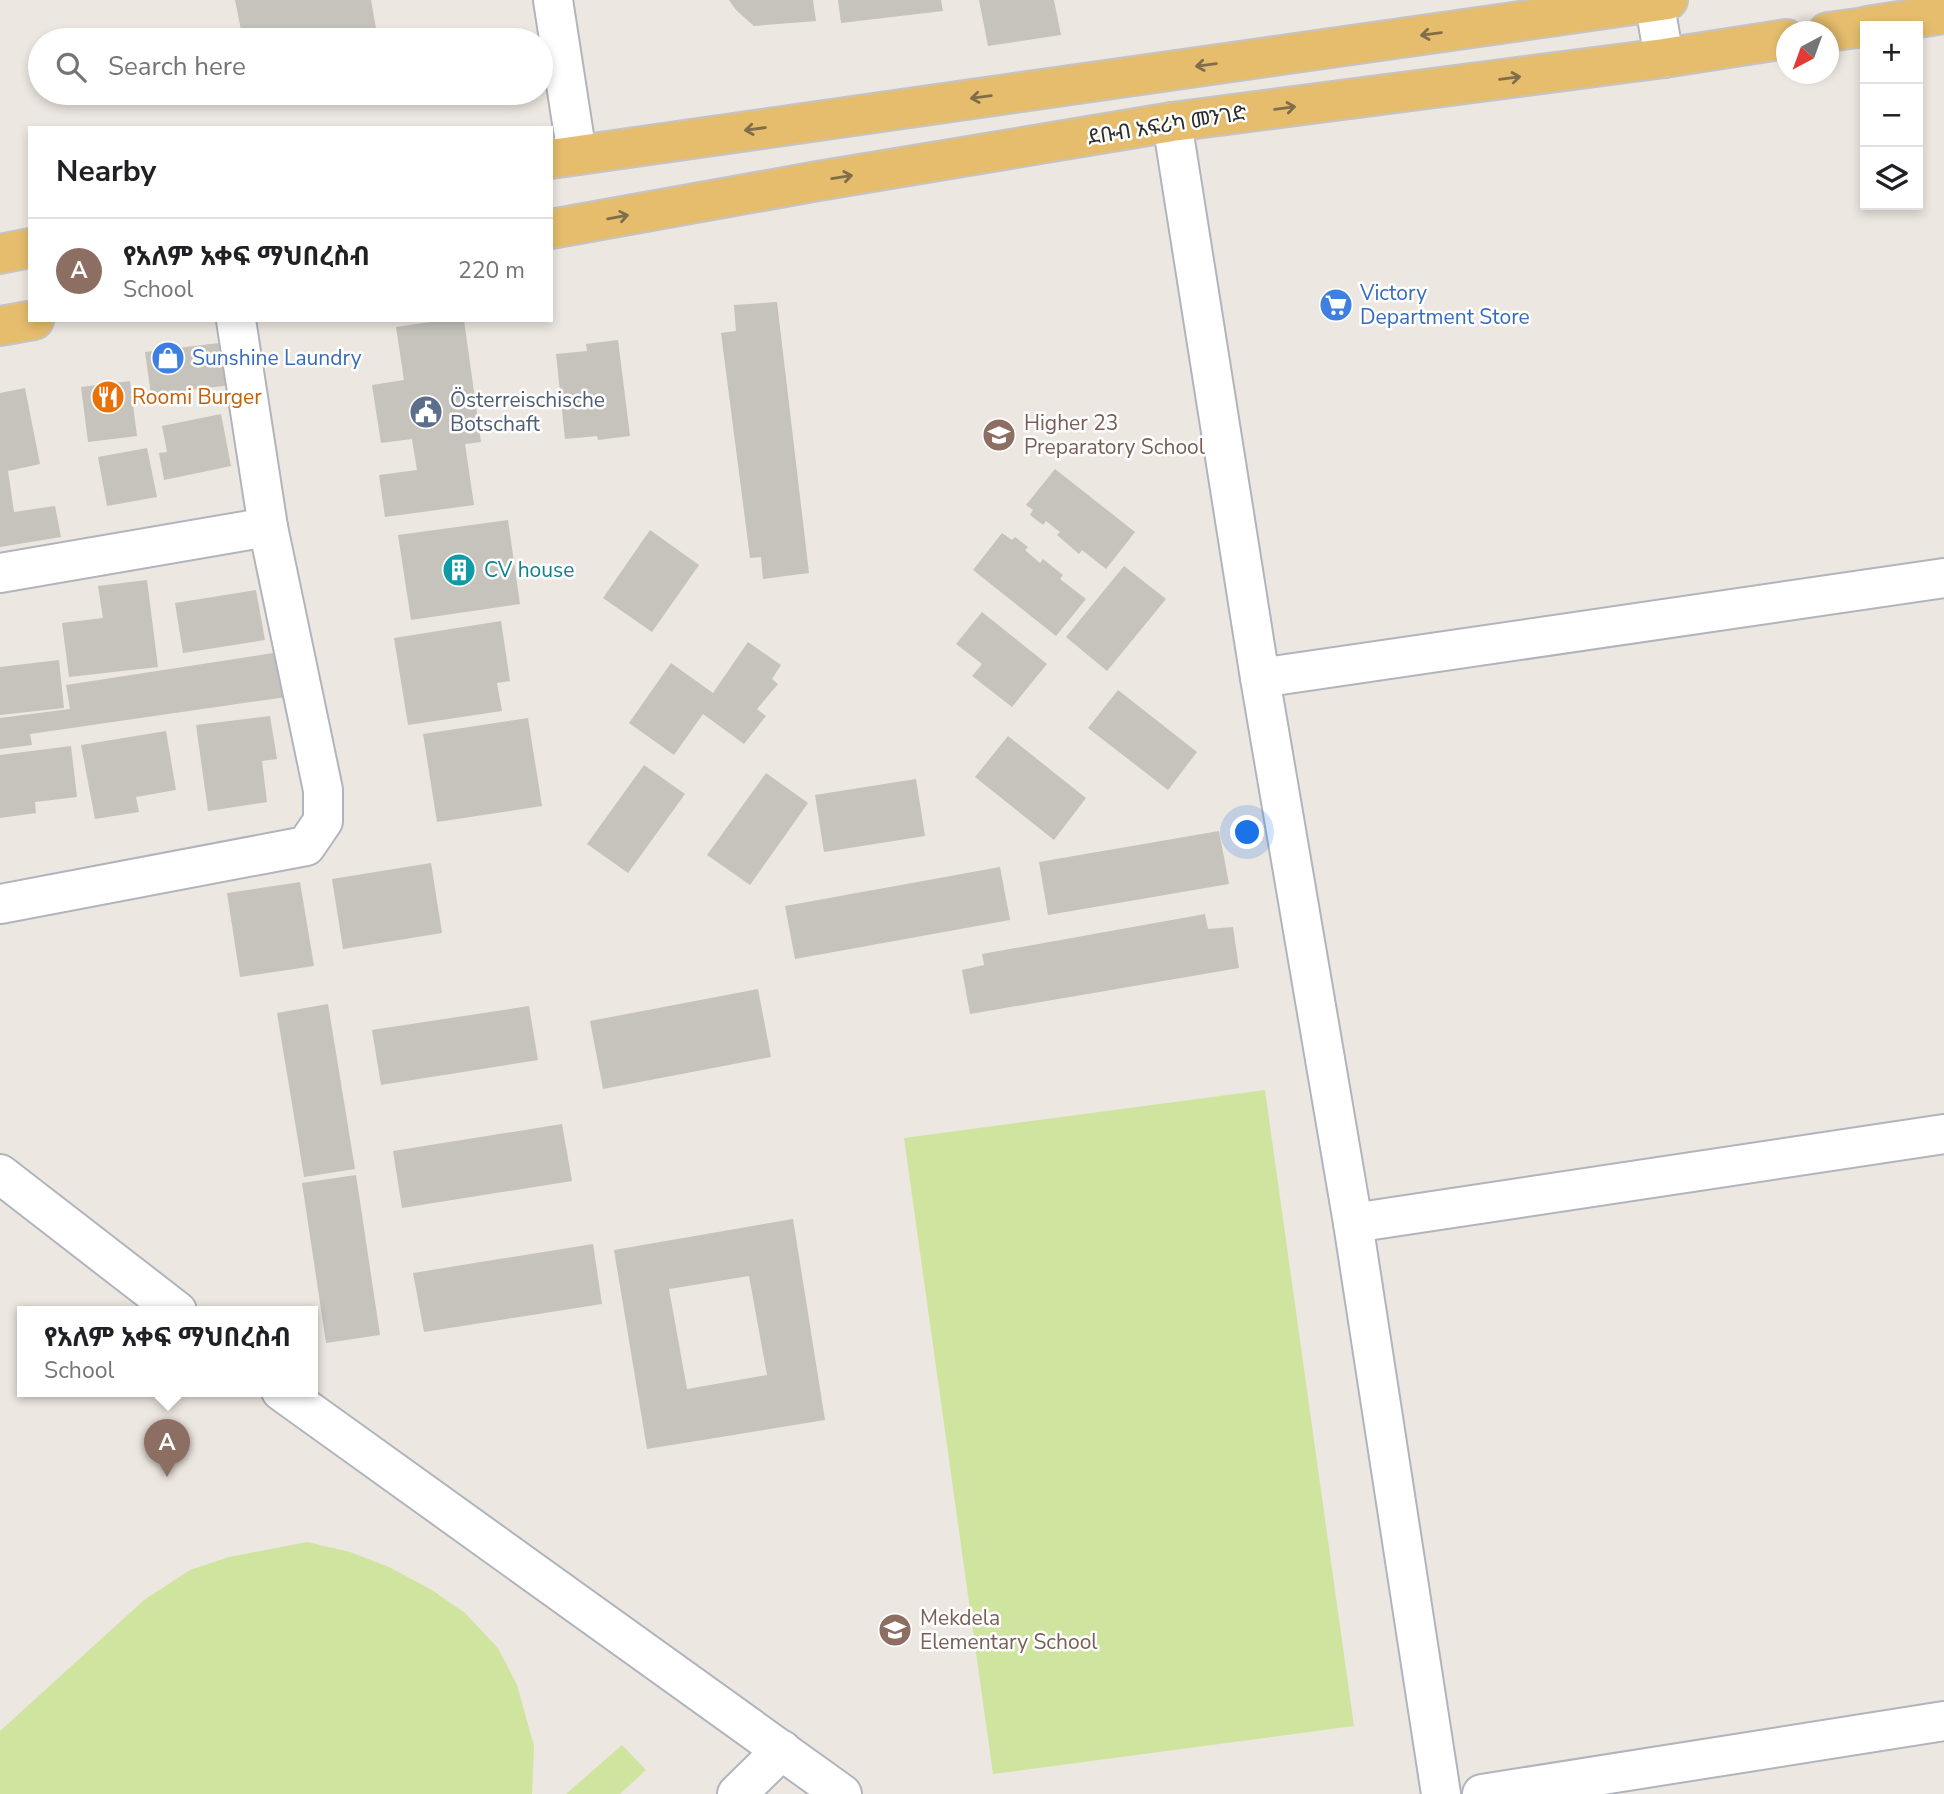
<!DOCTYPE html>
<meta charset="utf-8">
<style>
:root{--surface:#fff;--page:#f6f6f6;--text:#202124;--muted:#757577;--line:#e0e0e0;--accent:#4f7dec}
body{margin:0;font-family:"Nunito Sans","Noto Sans Ethiopic",sans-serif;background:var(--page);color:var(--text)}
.controls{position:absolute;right:21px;top:21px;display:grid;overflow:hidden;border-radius:0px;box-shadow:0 4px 10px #0003}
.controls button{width:63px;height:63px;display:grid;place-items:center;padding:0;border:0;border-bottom:2px solid var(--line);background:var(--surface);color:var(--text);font:35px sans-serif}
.compass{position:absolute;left:1776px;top:21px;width:63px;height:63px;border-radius:50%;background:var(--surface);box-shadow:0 4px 10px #0003;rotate:221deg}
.you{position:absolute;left:1248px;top:833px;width:24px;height:24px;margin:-18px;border:5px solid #fff;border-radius:50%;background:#1a73e8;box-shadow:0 0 0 10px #1a73e833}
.badge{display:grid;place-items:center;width:46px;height:46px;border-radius:50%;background:var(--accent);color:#fff;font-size:23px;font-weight:700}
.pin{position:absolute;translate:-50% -58px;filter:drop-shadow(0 2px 4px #0008)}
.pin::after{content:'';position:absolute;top:37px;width:24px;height:21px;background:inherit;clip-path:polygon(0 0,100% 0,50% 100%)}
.popup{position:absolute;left:17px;top:1306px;width:301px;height:91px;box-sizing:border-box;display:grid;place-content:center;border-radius:0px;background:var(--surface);filter:drop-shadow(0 2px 5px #0005);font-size:23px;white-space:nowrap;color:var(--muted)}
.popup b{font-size:26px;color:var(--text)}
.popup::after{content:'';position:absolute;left:50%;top:100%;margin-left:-14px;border:14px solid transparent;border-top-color:var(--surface)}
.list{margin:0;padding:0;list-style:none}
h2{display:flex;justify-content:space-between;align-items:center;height:91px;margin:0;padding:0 28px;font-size:30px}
h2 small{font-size:23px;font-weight:400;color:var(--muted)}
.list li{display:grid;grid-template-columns:46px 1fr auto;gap:21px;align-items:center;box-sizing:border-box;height:105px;padding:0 28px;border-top:2px solid var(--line)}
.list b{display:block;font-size:26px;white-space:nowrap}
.list p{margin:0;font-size:23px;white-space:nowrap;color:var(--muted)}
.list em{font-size:23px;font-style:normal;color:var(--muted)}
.icon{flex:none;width:38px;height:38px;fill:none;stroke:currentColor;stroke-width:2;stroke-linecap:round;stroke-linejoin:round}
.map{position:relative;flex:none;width:1944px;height:1794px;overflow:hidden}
.search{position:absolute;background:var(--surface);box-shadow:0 4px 10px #0003;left:28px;top:28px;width:525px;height:77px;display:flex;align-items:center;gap:18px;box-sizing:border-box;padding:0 24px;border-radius:38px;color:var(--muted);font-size:26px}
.panel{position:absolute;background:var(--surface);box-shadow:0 4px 10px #0003;left:28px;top:126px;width:525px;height:196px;border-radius:0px}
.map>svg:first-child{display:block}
</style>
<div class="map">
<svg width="1944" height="1794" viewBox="0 0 1944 1794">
<rect width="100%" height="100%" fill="#ede7e1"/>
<g fill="#cfe59f">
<path d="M1265 1090 1354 1726 993 1774 904 1138Z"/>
<path d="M307 1542 350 1552 389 1567 432 1590 465 1613 498 1648 517 1685 534 1746 532 1794H0V1731L144 1600 190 1570 229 1557Z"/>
<path d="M622 1745 646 1770 620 1794H566Z"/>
</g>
<g fill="#c6c2bc" fill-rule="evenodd">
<path d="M235 0H371L378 40H243Z"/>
<path d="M729 0H813L816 21 754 26 736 10Z"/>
<path d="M838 0H941L943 11 841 23Z"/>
<path d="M979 0H1054L1061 35 988 46Z"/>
<path d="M777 302 809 573 763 579 761 557 750 558 721 333 736 331 734 305Z"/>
<path d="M444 320H464L481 442 465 444 474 505 385 517 379 475 417 470 412 439 381 443 372 385 404 380 396 327Z"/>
<path d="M618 340 630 436 598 440 597 436 565 439 556 354 587 351 586 344Z"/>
<path d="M219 343 235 357 239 384 151 395 145 352Z"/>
<path d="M130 381 137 436 88 442 81 387Z"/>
<path d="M25 388 40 464 8 471 14 512 55 506 61 537 0 547V393Z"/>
<path d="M221 414 231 466 164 480 159 453 167 452 162 426Z"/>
<path d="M147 448 157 497 107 506 98 457Z"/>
<path d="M1055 469 1135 532 1106 569 1082 550 1079 554 1057 535 1060 532 1046 521 1043 525 1030 515 1033 510 1026 505Z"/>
<path d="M508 520 520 604 411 620 398 535Z"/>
<path d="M650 530 699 565 652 632 603 598Z"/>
<path d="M1002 533 1012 540 1015 537 1028 547 1025 550 1040 563 1043 559 1063 575 1060 579 1086 599 1056 636 973 570Z"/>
<path d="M1124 566 1166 599 1107 671 1066 637Z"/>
<path d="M147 580 158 667 69 677 62 623 103 618 98 586Z"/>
<path d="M256 590 265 640 183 653 175 603Z"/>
<path d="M982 612 1047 664 1012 707 972 676 982 664 956 644Z"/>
<path d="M501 621 510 681 497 683 502 711 408 725 394 638Z"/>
<path d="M748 642 781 665 772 679 778 684 757 709 766 716 744 744 703 714 674 755 629 723 671 663 713 693Z"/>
<path d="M286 651 293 696 30 734 32 745 0 749V718L70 709 66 685Z"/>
<path d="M59 660 64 708 0 715V667Z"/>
<path d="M1118 690 1197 752 1168 790 1088 728Z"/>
<path d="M270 716 277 759 262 761 267 802 208 811 196 725Z"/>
<path d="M528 718 542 806 437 822 423 734Z"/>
<path d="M166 731 176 790 136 797 139 812 95 819 81 745Z"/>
<path d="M1008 736 1086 798 1054 840 975 777Z"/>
<path d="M71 746 77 797 35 802 36 813 0 818V755Z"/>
<path d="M644 765 685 794 628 873 587 844Z"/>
<path d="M766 773 808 803 750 885 707 855Z"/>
<path d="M916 779 925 836 824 852 815 795Z"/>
<path d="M1219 831 1229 884 1048 915 1039 862Z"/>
<path d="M431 863 442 933 343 949 332 879Z"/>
<path d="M1000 867 1010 920 795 959 785 906Z"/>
<path d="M300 882 314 966 240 977 227 893Z"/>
<path d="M1205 914 1208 929 1233 927 1239 968 970 1014 962 970 984 965 982 954Z"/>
<path d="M758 989 771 1057 603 1089 590 1021Z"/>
<path d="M328 1004 355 1169 304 1177 277 1013Z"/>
<path d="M529 1006 538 1060 381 1085 372 1030Z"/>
<path d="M562 1124 572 1181 402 1208 393 1151Z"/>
<path d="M356 1175 380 1335 326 1343 302 1183Z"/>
<path d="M793 1219 825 1420 647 1449 614 1250ZM749 1276 767 1375 687 1389 669 1289Z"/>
<path d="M593 1244 602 1304 424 1332 413 1273Z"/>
</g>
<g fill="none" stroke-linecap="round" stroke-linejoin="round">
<defs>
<g id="minor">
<path d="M553 0 577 155"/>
<path d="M1654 0 1664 58"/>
<path d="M1172 122 1260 678 1353 1223 1441 1794"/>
<path d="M0 573 268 527"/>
<path d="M1260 678 1944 578"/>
<path d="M0 904 306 846 323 821V790L268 527 236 320"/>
<path d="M1353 1223 1944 1134"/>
<path d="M737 1794 782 1750"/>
<path d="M1482 1794 1944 1721"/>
</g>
<g id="tertiary">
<path d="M0 1174 177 1311"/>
<path d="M281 1391 842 1794"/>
</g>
<g id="primary">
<path d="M1867 26 1944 14"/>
<path d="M1828 32 1865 27"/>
<path d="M551 159 1668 0"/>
<path d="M551 229 818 181 1172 122 1664 58 1786 39"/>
<path d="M0 254 30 248"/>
<path d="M0 326 34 320"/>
</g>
</defs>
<use href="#minor" stroke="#b1b4bc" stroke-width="42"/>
<use href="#tertiary" stroke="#b1b4bc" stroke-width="42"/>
<use href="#primary" stroke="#c4c4c4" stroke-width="42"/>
<use href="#minor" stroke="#fff" stroke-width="38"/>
<use href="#tertiary" stroke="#fff" stroke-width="38"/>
<use href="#primary" stroke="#e6bd6d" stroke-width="38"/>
</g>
<defs><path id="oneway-shaft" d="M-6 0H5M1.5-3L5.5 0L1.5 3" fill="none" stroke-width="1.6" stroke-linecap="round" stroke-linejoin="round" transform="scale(1.75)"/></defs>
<g stroke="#806e4a">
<use href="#oneway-shaft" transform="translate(1431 34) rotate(172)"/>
<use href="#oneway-shaft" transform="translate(1206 65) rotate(172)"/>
<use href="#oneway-shaft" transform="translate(1510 78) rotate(-7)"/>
<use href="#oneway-shaft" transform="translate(981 97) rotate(172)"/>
<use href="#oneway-shaft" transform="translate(1285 108) rotate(-7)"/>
<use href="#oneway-shaft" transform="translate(755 129) rotate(172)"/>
<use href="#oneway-shaft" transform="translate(842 177) rotate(-9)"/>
<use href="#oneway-shaft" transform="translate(618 217) rotate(-10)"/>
</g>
<defs>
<symbol id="supermarket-disc" viewBox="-11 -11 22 22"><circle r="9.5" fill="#3f7fe0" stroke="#fff"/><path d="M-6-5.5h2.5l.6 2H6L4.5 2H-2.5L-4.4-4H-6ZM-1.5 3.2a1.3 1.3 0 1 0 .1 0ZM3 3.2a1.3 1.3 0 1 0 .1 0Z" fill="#fff"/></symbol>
<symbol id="shop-disc" viewBox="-11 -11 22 22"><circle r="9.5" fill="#3f7fe0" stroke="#fff"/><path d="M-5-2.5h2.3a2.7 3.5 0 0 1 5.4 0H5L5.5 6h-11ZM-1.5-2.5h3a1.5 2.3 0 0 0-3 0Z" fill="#fff"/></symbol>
<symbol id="restaurant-disc" viewBox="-11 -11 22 22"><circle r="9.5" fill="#e8710a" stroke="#fff"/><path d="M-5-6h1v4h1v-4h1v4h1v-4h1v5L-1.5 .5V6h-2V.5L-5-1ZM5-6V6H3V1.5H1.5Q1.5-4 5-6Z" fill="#fff"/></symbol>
<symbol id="civic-disc" viewBox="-11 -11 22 22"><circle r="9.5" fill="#5c6f8a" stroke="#fff"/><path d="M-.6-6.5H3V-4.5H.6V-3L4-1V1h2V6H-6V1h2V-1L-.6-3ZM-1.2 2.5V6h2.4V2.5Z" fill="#fff"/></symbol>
<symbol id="school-disc" viewBox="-11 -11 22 22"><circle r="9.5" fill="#8d6e63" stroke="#fff"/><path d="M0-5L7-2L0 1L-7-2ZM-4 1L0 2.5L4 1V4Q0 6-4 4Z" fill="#fff"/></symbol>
<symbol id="building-disc" viewBox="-11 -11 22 22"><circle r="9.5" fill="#0f9aa8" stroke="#fff"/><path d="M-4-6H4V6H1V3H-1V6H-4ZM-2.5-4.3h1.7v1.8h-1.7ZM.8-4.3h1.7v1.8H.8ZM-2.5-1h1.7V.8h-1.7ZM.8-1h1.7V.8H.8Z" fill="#fff"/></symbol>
</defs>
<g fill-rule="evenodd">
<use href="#supermarket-disc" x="1317" y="286" width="38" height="38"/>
<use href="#shop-disc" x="149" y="339" width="38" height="38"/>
<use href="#restaurant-disc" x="89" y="378" width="38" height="38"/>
<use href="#civic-disc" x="407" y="393" width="38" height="38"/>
<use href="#school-disc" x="980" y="416" width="38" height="38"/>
<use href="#building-disc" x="440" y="551" width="38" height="38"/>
<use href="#school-disc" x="876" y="1611" width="38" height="38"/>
</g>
<g text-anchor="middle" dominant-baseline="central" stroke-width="5" stroke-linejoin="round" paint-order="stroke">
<g font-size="21" fill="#2d2d2d" stroke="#fff">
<text transform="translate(1167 125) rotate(-9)">ደቡብ አፍሪካ መንገድ</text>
</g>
<g font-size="21" fill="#366cbe" stroke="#fff" text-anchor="start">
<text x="1360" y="293">Victory<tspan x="1360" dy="24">Department Store</tspan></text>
<text x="192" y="358">Sunshine Laundry</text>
</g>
<g font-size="21" fill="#c56008" stroke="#fff" text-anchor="start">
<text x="132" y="397">Roomi Burger</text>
</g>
<g font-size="21" fill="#4e5e75" stroke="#fff" text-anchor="start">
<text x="450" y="400">Österreischische<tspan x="450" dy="24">Botschaft</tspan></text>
</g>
<g font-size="21" fill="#785e54" stroke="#fff" text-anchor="start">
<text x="1024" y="423">Higher 23<tspan x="1024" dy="24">Preparatory School</tspan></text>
<text x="920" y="1618">Mekdela<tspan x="920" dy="24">Elementary School</tspan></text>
</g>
<g font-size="21" fill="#0d838f" stroke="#fff" text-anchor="start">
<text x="484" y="570">CV house</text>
</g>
</g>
</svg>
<div class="controls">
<button>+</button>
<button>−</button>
<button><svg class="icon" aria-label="layers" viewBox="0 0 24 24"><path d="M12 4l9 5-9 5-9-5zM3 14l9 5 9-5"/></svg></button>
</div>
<svg class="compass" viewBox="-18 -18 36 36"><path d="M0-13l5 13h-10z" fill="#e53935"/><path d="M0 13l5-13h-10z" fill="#757577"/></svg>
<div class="you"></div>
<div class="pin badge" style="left:167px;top:1477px;background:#8d6e63">A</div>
<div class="popup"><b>የአለም አቀፍ ማህበረስብ</b>School</div>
<div class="search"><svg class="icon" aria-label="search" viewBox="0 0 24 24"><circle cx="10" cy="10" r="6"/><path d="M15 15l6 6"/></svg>Search here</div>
<section class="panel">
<h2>Nearby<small></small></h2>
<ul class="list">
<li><span class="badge" style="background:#8d6e63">A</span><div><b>የአለም አቀፍ ማህበረስብ</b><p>School</p></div><em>220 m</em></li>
</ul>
</section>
</div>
